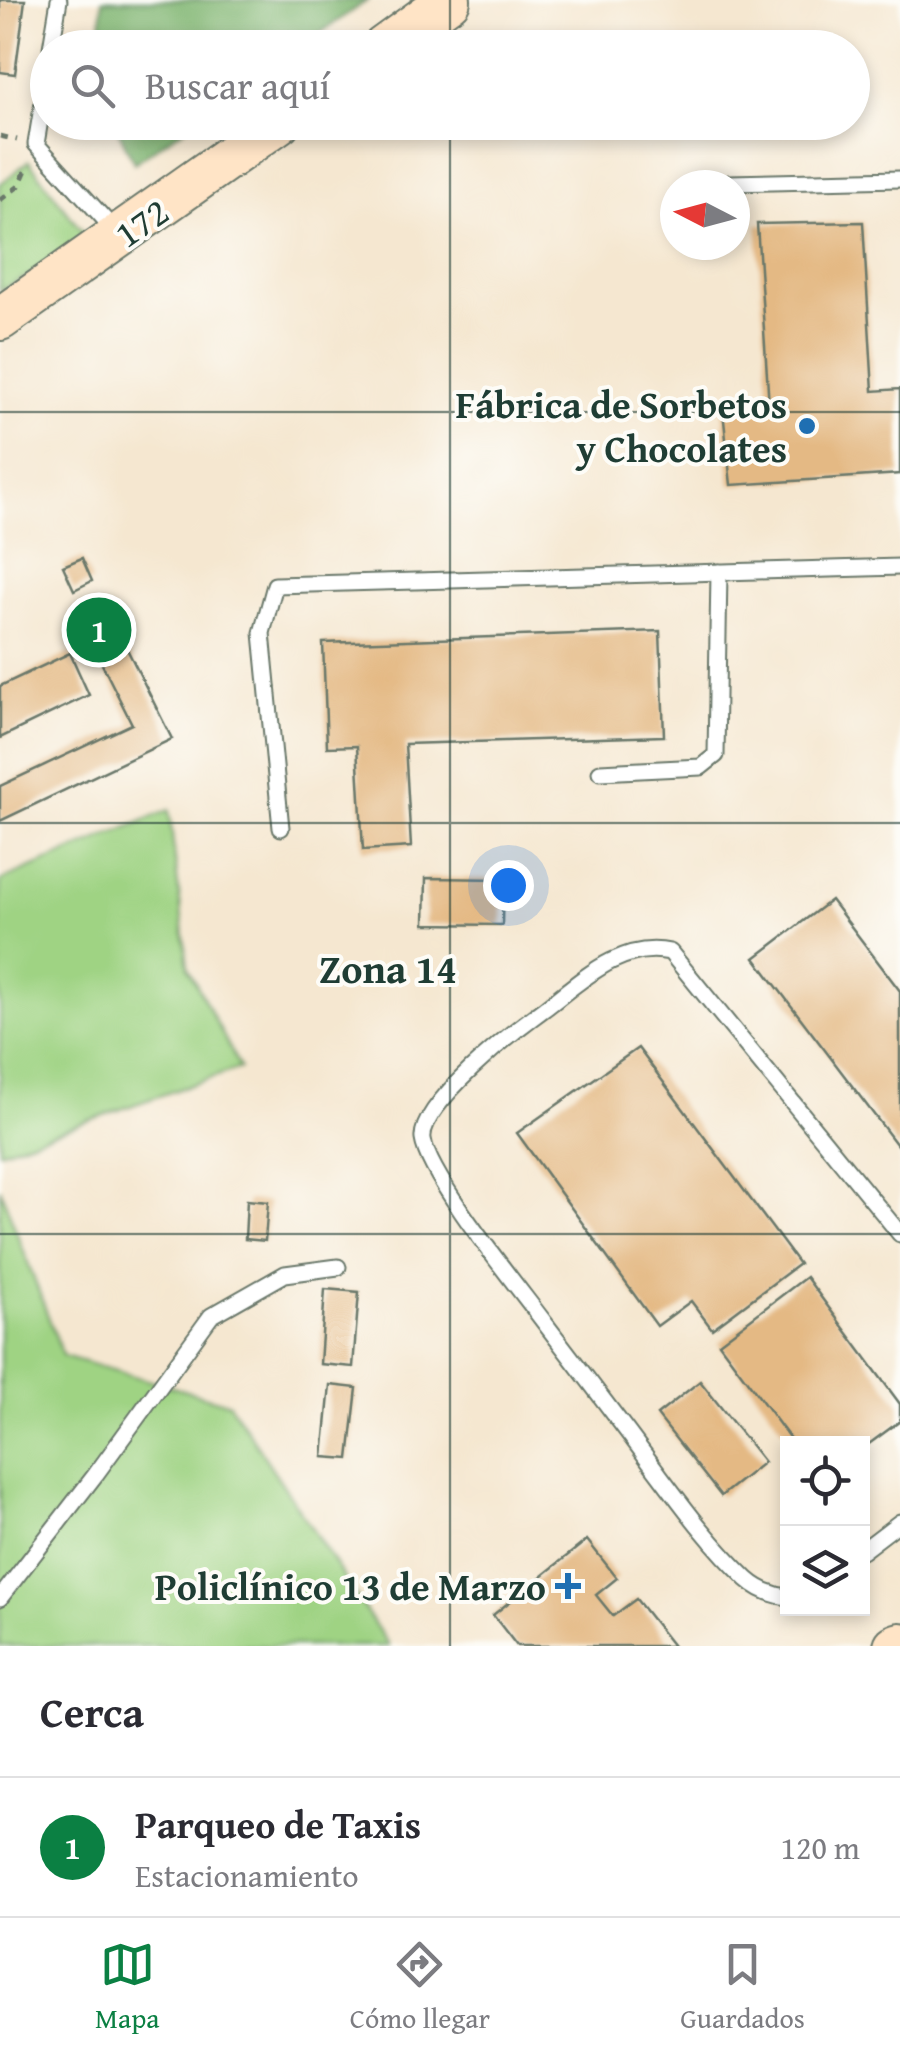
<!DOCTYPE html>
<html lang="es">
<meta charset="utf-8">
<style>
:root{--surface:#fff;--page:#f2f2f3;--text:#2b2b33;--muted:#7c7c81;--line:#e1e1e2;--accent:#0b8043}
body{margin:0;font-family:"Gentium Book Plus",serif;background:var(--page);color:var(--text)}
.controls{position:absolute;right:30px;bottom:30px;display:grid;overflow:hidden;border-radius:0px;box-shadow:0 5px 15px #0003}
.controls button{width:90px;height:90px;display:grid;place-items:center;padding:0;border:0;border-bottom:2px solid var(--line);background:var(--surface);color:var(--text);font:50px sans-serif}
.compass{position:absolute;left:660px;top:170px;width:90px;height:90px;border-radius:50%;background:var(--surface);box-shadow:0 5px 15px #0003;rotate:276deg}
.you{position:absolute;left:508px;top:885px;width:35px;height:35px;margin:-25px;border:8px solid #fff;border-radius:50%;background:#1a73e8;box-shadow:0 0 0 15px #1a73e833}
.badge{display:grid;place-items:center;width:65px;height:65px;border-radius:50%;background:var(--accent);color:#fff;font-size:32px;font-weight:700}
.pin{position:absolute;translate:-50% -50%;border:5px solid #fff;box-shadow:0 2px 10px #0006}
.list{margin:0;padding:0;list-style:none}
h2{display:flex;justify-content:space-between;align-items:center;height:130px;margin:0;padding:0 40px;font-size:42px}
h2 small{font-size:32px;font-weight:400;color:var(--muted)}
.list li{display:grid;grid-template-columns:65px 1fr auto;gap:30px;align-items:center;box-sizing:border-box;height:140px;padding:0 40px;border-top:2px solid var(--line)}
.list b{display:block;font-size:38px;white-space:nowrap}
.list p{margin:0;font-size:32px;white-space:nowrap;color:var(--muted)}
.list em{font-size:32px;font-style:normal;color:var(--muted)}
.icon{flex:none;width:55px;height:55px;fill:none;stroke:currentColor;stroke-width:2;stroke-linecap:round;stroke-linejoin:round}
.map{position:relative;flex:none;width:900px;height:1646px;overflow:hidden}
.search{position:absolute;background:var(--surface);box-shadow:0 5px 15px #0003;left:30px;right:30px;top:30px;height:110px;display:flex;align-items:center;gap:25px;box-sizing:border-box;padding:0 35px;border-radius:55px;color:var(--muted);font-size:38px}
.sheet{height:270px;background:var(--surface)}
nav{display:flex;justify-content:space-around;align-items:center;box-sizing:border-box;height:140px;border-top:2px solid var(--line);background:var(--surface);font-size:28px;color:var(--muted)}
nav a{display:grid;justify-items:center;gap:5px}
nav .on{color:var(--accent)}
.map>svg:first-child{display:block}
</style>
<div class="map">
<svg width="900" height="1646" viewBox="0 0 900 1646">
<rect width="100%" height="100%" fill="#fdfcf7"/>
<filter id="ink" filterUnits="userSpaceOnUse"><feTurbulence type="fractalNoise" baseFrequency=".01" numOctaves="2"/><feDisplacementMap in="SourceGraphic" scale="20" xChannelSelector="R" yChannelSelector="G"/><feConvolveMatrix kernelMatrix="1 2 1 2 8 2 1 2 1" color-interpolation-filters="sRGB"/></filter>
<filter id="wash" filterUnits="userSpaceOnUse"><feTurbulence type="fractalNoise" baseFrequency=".0048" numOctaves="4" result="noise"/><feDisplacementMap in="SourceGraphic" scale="40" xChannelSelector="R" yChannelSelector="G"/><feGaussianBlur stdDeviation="2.25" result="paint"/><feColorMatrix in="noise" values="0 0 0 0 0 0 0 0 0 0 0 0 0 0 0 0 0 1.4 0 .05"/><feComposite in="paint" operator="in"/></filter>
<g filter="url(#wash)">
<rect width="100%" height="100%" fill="#f5e7d0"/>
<g fill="#9fd383" stroke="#5f885c" stroke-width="2.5">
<path d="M29 161 86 237 44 268 0 290V184Z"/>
<path d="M169 810 188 968 240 1068 0 1151V881Z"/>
<path d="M0 1188 63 1356 229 1403 389 1646H0Z"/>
</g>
<g fill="#7fb571" stroke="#4f7952" stroke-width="2.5">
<path d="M102 0H368L300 47 101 48Z"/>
<path d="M115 123H192L134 163Z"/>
</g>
<g id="blocks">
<g fill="#e4b984">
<path d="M0 0H25L15 74 0 72Z"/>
<path d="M863 222 873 391 900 389V474L731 485 723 411 769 406 757 224Z"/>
<path d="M82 558 92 581 74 590 63 566Z"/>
<path d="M660 631 664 736 405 744 411 847 363 850 357 746 327 747 323 643Z"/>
<path d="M119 633 172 739 0 821V786L132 724 93 646Z"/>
<path d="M70 653 89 695 0 738V686Z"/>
<path d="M426 878 503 879 502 925 425 924Z"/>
<path d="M831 900 900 991V1149L755 958Z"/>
<path d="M638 1048 799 1264 712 1329 691 1301 657 1326 517 1133Z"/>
<path d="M247 1200 268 1202 265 1241 245 1239Z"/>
<path d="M806 1277 900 1404V1421L862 1449V1444H794L719 1343Z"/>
<path d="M325 1289 359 1292 353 1367 320 1364Z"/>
<path d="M700 1381 764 1462 721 1496 657 1415Z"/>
<path d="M330 1385 357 1388 349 1459 323 1457Z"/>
<path d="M587 1540 617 1578 596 1595 613 1616 636 1599 673 1646H517L493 1615Z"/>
</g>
</g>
</g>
<g filter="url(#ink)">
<use href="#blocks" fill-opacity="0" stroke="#6a786b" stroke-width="2.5"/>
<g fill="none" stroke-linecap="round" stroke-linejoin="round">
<defs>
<g id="lane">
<path d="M51 48 59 0"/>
<path d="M48 71 36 144 118 234"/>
<path d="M729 183 900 179"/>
<path d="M600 772 701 767 716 755 719 572"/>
<path d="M281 828 262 633 275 585 900 567"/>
<path d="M862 1551 900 1522"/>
<path d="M788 1597C771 1595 759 1590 747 1579 710 1544 680 1502 650 1462 615 1415 580 1369 544 1322 518 1287 428 1177 423 1139 419 1105 516 1029 544 1009 581 981 621 941 670 952L900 1234"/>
<path d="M0 1598 96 1474 211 1316 285 1274 338 1267"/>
</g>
<g id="secondary">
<path d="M383 48 449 0"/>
<path d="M0 319 279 122"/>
<path d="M895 1646 900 1644"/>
</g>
</defs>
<use href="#lane" stroke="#6a786b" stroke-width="19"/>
<use href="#secondary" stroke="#6a786b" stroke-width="46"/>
<g stroke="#6a786b" stroke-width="5" stroke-dasharray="8 8" stroke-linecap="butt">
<path d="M0 136 17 140"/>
<path d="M0 200 19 186 28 165"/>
</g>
<use href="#lane" stroke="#fff" stroke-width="15"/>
<use href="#secondary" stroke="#ffe4c6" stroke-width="42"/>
</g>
</g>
<path fill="none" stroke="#1f3d34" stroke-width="2.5" stroke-opacity="0.55" d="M450 0V48M450 122V1646M0 412H900M0 823H900M0 1234H900"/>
<g fill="#1f6fb2" stroke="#fdfcf7" stroke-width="4">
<circle cx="807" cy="426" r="10"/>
<path d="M563 1571h10v10h10v10h-10v10h-10v-10h-10v-10h10z"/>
</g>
<g text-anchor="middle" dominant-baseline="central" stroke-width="8" stroke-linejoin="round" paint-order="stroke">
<g font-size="38" fill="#1f3d34" stroke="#fdfcf7">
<text transform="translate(141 222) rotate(-35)">172</text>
</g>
<g font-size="38" font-weight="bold" fill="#1f3d34" stroke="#fdfcf7" text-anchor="end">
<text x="787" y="404">Fábrica de Sorbetos<tspan x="787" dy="44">y Chocolates</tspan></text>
<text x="546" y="1586">Policlínico 13 de Marzo</text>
</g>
<g font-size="40" font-weight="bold" fill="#1f3d34" stroke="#fdfcf7">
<text x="388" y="968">Zona 14</text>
</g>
</g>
</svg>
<div class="controls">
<button><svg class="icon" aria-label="locate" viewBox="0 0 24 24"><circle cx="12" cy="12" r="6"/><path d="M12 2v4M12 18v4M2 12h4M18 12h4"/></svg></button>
<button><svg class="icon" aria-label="layers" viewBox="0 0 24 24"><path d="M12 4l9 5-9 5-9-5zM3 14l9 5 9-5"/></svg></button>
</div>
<svg class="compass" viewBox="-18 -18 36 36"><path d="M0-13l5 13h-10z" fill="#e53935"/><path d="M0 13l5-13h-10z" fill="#7c7c81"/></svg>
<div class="you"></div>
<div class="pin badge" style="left:99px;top:630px">1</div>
<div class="search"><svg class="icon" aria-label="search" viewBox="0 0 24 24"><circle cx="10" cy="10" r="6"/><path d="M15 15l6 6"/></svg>Buscar aquí</div>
</div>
<section class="sheet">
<h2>Cerca<small></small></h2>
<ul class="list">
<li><span class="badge">1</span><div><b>Parqueo de Taxis</b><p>Estacionamiento</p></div><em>120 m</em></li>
</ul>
</section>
<nav>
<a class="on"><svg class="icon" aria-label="map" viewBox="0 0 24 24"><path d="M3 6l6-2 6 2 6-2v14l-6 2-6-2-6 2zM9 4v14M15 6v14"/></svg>Mapa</a>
<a><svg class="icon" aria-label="directions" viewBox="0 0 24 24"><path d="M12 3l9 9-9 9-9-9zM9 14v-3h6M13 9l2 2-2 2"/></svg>Cómo llegar</a>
<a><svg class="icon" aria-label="saved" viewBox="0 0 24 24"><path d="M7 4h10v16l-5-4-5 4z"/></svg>Guardados</a>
</nav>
